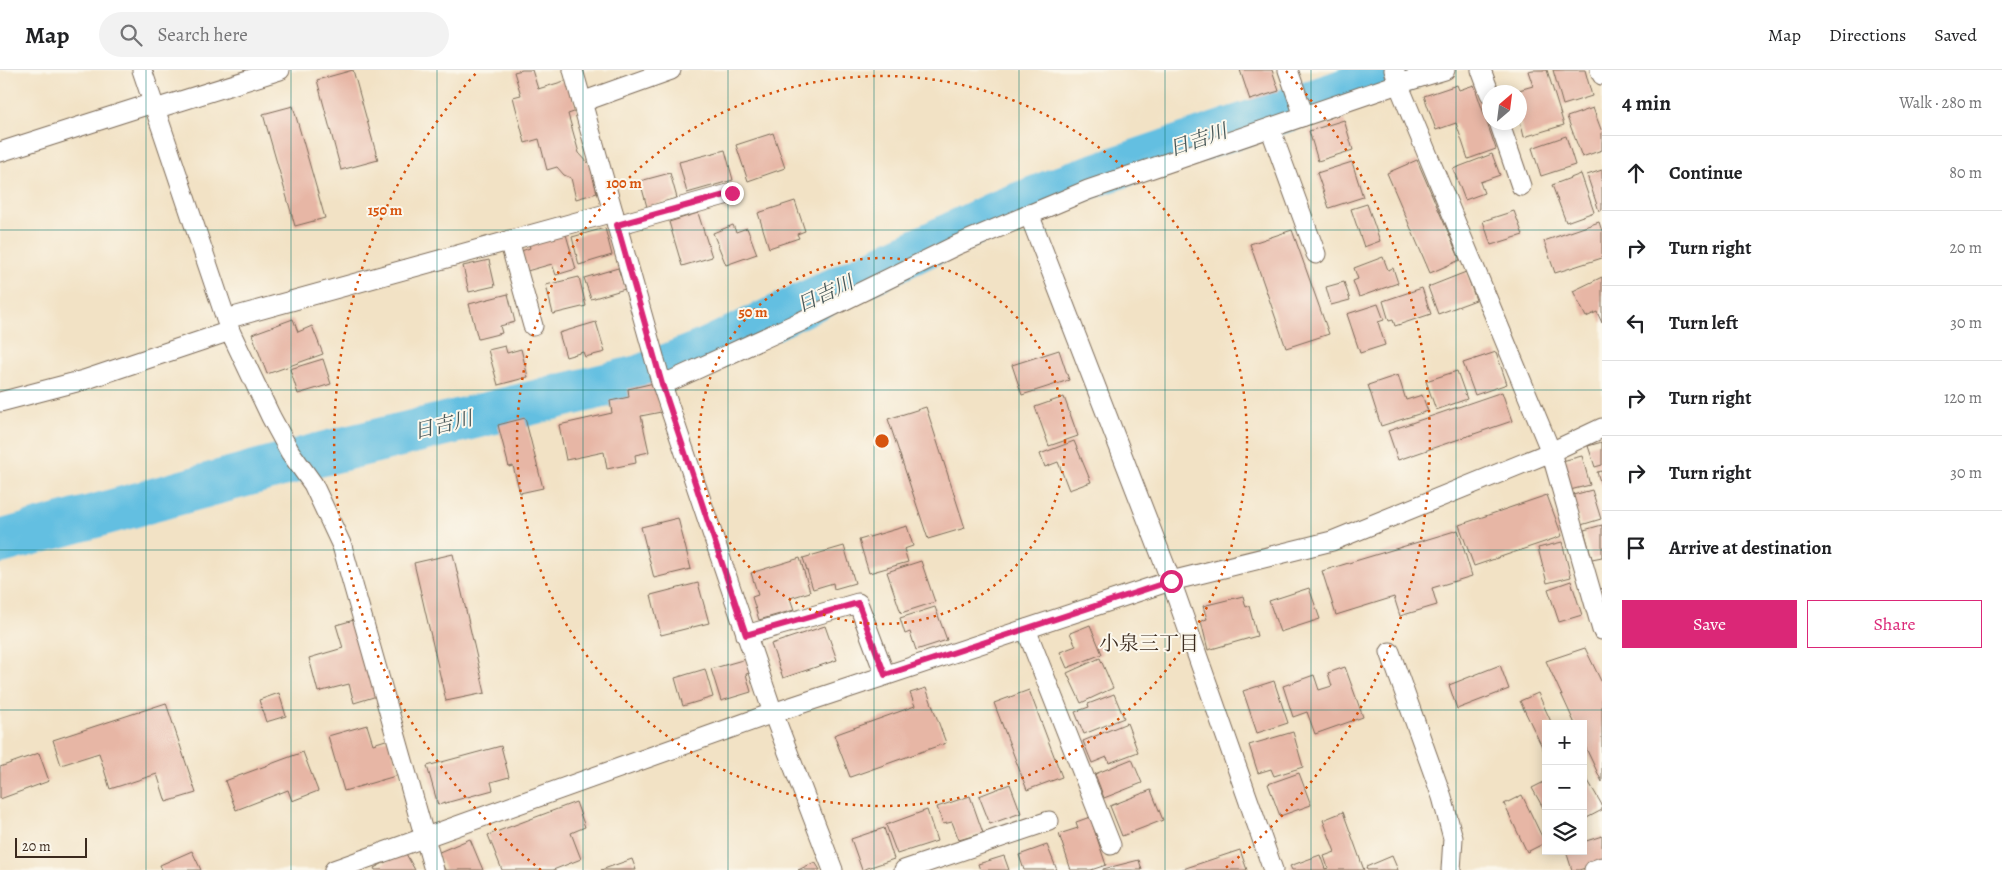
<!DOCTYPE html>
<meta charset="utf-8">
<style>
:root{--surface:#fff;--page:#f2f2f2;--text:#202124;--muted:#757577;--line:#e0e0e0;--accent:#db2777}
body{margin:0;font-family:Alegreya,"Noto Serif JP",serif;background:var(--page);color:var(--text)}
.controls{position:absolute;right:15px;bottom:15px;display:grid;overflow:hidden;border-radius:0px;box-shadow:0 2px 12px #0003}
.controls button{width:45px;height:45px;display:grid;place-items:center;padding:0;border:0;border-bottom:1px solid var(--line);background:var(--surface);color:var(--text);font:25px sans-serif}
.compass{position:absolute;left:1482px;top:15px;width:45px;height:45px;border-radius:50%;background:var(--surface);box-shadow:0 2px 12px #0003;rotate:28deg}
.scale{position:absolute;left:15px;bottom:12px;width:72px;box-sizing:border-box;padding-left:5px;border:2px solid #3b2a1e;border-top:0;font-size:14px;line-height:18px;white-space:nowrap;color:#3b2a1e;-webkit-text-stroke:4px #fbf7ec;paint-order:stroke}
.stop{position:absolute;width:15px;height:15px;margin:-11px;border:4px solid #db2777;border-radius:50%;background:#fff}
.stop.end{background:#db2777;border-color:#fff;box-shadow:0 1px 5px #0008}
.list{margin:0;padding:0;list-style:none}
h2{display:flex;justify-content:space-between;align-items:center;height:65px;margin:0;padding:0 20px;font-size:21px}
h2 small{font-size:16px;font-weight:400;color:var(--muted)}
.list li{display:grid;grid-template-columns:32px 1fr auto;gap:15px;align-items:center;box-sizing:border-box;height:75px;padding:0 20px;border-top:1px solid var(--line)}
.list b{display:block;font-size:19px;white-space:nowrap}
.list em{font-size:16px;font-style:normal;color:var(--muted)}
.actions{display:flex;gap:10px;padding:15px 20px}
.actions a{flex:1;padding:11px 0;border:1px solid var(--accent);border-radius:0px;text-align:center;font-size:18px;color:var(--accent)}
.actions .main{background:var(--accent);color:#fff}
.icon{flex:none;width:28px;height:28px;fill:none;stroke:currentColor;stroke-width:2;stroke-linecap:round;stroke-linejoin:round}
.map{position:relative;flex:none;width:1602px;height:800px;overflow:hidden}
header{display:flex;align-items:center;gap:30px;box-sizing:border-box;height:70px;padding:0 25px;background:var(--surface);border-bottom:1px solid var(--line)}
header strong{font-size:24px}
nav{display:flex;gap:28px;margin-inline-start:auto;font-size:18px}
.search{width:350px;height:45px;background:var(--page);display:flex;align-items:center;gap:12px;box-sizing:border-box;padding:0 18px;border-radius:28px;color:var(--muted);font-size:19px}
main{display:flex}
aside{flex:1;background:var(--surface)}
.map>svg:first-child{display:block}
</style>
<header>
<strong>Map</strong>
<div class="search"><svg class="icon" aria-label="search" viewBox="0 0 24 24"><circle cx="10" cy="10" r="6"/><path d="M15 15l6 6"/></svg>Search here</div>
<nav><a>Map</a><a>Directions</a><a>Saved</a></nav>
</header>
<main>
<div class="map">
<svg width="1602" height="800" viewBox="0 0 1602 800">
<rect width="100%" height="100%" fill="#fbf7ec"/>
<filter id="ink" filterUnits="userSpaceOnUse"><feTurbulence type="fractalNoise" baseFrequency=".02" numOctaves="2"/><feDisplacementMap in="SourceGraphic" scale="10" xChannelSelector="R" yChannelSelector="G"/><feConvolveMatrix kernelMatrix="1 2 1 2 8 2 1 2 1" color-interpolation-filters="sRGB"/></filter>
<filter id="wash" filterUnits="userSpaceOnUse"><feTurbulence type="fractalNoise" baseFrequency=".0096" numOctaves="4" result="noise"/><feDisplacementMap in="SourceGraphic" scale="20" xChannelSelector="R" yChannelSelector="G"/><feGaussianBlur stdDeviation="1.12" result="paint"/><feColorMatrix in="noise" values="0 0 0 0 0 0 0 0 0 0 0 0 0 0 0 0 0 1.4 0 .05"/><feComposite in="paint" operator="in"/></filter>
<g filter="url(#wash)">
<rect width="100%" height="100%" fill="#f2e2c5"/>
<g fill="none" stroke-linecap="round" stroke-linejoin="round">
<path stroke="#63bfe1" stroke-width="44" d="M0 472 318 385 639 307 709 279 994 144 1075 112 1405 0"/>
</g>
<g id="blocks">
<g fill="#e7b6a5">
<path d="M353 0 378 90 341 100 317 10Z"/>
<path d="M522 0H532L538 19 568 10 577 41 568 44 579 83 590 95 597 123 576 129 571 108 564 105 557 97 547 100 539 69 525 73 513 27 521 25 514 2Z"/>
<path d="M1240 0H1272L1279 21 1250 30Z"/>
<path d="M1533 0H1547L1564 55 1524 67 1520 50V22H1512L1533 16 1528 1Z"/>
<path d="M1553 0H1585L1592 26 1563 35Z"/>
<path d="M1457 15 1459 20 1474 15 1496 79 1468 89 1456 53 1436 60 1424 26Z"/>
<path d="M293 36 325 148 295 156 263 44Z"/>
<path d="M1593 38 1602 62V80L1582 87 1567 47Z"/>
<path d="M1344 50 1353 80 1318 91 1309 61Z"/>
<path d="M773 63 785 98 748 111 736 75Z"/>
<path d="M1566 66 1575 95 1541 106 1532 78Z"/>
<path d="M725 80 733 110 687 123 679 92Z"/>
<path d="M1492 84 1500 105 1480 112 1484 123 1465 130 1453 99Z"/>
<path d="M1417 90 1460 190 1430 203 1387 103Z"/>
<path d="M1352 92 1363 127 1329 138 1317 103Z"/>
<path d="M1602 100V140L1599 141 1587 105Z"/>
<path d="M670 103 677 128 647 137 640 111Z"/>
<path d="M1581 104 1594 142 1566 152 1552 115Z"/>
<path d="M795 131 805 161 797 164 799 168 769 178 758 143Z"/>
<path d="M1367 134 1380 171 1364 177 1351 139Z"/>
<path d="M1514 141 1523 165 1491 175 1483 151Z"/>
<path d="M698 143 712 187 682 196 669 152Z"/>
<path d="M1599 152 1602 161V188L1555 203 1544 171Z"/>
<path d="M733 155 736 162 747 158 757 184 726 195 713 163Z"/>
<path d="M605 158 612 185 579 195 572 167Z"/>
<path d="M1292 160 1329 264 1286 278 1250 174Z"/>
<path d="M565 161 576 199 556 205 552 194 527 201 521 181 530 178 528 171Z"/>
<path d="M1383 187 1388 200 1393 198 1398 213 1359 227 1353 211 1358 209 1354 198Z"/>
<path d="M489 190 495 216 469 222 463 196Z"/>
<path d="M618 198 625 219 591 229 584 208Z"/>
<path d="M1466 202 1476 230 1438 244 1428 217Z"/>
<path d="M579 207 586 236 553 244 546 215Z"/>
<path d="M1602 207V253L1597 242 1586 247 1573 221Z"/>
<path d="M1344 212 1350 230 1331 235 1326 217Z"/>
<path d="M1422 218 1431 244 1395 256 1393 250 1389 251 1383 231Z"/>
<path d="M508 224 515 252 500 256 502 263 478 269 469 234Z"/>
<path d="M1378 234 1384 250 1378 252 1385 275 1360 283 1347 244Z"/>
<path d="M293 249 298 262 312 256 323 284 267 304 252 264Z"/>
<path d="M596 252 605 282 585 287 583 282 566 287 559 263Z"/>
<path d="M505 276 507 283 521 279 528 307 498 315 488 280Z"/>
<path d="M1059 280 1069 310 1022 325 1012 295Z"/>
<path d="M1496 282 1507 314 1475 325 1463 293Z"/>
<path d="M323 289 331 314 298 324 290 299Z"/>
<path d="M1457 301 1467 329 1436 340 1426 311Z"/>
<path d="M1398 305 1406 330 1422 325 1428 341 1381 356 1368 315Z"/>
<path d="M654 313 661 342 641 346 649 382 635 385 636 393 607 399 604 382 566 390 559 355 612 343 610 331 629 327 628 319Z"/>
<path d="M1502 322 1512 351 1398 390 1388 361Z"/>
<path d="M1064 327 1078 366 1049 376 1035 337Z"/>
<path d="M926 337 965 458 928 469 888 349Z"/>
<path d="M525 348 543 418 520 423 513 396 509 397 498 355Z"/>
<path d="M1074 371 1091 412 1069 420 1058 392 1045 397 1040 384Z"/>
<path d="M1602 372V395L1595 397 1588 376Z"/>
<path d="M1582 386 1590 415 1570 420 1562 391Z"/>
<path d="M1602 401V418L1597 402Z"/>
<path d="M1592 420 1601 449 1581 455 1573 425Z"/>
<path d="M1547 425 1562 466 1474 496 1459 455Z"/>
<path d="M678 448 691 499 654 508 641 457Z"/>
<path d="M1602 455V487L1592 489 1584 460Z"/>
<path d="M907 456 913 476 904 479 908 492 869 503 859 470Z"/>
<path d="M1458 460 1472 506 1432 518 1437 535 1400 546 1394 527 1336 545 1322 501Z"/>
<path d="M1562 472 1571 507 1547 513 1538 478Z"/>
<path d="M844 476 855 513 834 519 833 513 813 519 803 488Z"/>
<path d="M453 484 485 623 446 631 414 493Z"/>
<path d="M800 488 810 522 790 528 794 540 759 550 752 527 758 525 751 503Z"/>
<path d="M921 491 935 532 901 543 887 502Z"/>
<path d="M1571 511 1582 545 1559 552 1548 519Z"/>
<path d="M698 513 709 553 661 565 651 525Z"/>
<path d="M1309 518 1320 549 1280 562 1269 531Z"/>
<path d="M1243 526 1246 537 1249 536 1257 566 1208 580 1201 551 1207 549 1203 536Z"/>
<path d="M935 537 947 570 916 580 910 562 905 564 900 548Z"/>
<path d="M354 550 377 626 354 633 349 614 318 622 309 588 343 578 336 555Z"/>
<path d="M1090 555 1102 584 1067 598 1060 582 1076 576 1070 563Z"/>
<path d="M825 556 837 590 783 608 771 574Z"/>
<path d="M1585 578 1602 613V712L1583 672V654H1575L1546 591Z"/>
<path d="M1100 588 1113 618 1081 633 1067 603Z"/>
<path d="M746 589 750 603 746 604 751 622 721 631 711 599Z"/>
<path d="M1500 595 1509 619 1457 639 1449 615Z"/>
<path d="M1345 597 1363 647 1315 664 1307 642 1293 647 1283 616 1314 605 1319 620 1332 616 1328 603Z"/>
<path d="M705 599 713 627 683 636 675 608Z"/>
<path d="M1274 611 1288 653 1257 663 1243 621Z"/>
<path d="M926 618 946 673 850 707 834 665 915 636 910 623Z"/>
<path d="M1029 620 1062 707 1027 720 994 633Z"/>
<path d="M279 623 286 646 266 652 259 630Z"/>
<path d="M1538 623 1552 654H1546V685L1520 631Z"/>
<path d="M1114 624 1124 648 1084 664 1075 642 1089 637 1088 634Z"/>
<path d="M166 633 196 723 166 732 157 704 110 719 99 683 61 695 53 670Z"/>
<path d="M1127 653 1138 682 1109 693 1107 687 1092 693 1083 671Z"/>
<path d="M367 655 373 674 389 669 399 705 344 721 328 666Z"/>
<path d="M1293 662 1303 697 1274 706 1271 699 1258 703 1249 675Z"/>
<path d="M501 676 509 707 491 712 493 720 438 735 427 696Z"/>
<path d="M303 682 318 721 292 731 288 720 236 740 225 711Z"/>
<path d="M39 683 49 711 0 729V697Z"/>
<path d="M1132 689 1142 713 1104 728 1095 704Z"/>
<path d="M1583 702 1602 735V740L1583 750Z"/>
<path d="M1299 703 1311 735 1280 746 1268 714Z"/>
<path d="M1546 711V743L1532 718Z"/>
<path d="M1010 714 1021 743 990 754 979 726Z"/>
<path d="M1151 720 1163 750 1122 766 1110 736Z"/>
<path d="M1522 725 1545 773 1527 782 1504 734Z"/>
<path d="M970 726 983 763 959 770 952 752 943 754 937 737Z"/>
<path d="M576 732 585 757 571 763 581 789 553 800H502L488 765Z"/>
<path d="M927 740 937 771 897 784 886 755Z"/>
<path d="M1343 742 1364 800H1292L1290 796 1320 785 1325 799 1328 798 1324 786 1335 782 1323 750Z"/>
<path d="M1090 747 1106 795 1091 800H1071L1059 764 1078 758 1076 752Z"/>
<path d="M884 758 894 789 862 800 851 769Z"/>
<path d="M1602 766V793L1579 800H1572L1566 781H1583V772Z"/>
<path d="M470 769 483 800H445L437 783Z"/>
<path d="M1047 775 1057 800H1024L1019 785Z"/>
<path d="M1240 780 1247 800H1180Z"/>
<path d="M192 781 201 800H162L160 795Z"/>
<path d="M405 782 415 800H375L374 798Z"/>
<path d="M1004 786 1009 800H980L978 794Z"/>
<path d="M1392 786 1398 800H1367L1366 797Z"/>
<path d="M632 789 636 800H601Z"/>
<path d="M1139 790 1142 800H1103V799Z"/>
<path d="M815 792 820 800H798Z"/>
</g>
</g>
</g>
<g filter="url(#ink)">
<use href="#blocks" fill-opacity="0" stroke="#7b6a58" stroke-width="1"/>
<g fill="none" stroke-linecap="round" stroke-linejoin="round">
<defs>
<g id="minor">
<path d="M142 0 230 261 271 347 290 382 313 414 342 476 434 800"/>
<path d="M573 0 662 315 773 643 833 800"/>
<path d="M1288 0 1304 46"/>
<path d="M1394 0 1402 23 1551 382 1602 560"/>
<path d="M1481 0 1490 24"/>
<path d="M1600 0 1602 5"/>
<path d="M582 32 671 0"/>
<path d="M155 39 280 0"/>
<path d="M1499 52 1521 116"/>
<path d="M1270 58 1316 184"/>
<path d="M0 82 153 33"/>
<path d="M1029 144 1171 511 1273 800"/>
<path d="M617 155 732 123"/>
<path d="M509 170 533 256"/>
<path d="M226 249 613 142"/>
<path d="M662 315 802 251 957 175 1088 120 1398 14 1445 0"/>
<path d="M0 332 84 310 230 261"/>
<path d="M1026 559 1111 775"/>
<path d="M746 565 858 533 885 605"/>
<path d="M1390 582 1442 727 1453 768 1451 800"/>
<path d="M334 800 773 643 1167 512 1332 471 1551 382 1602 358"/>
<path d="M904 800 1049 751"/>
<path d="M1594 800 1602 797"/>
</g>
</defs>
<use href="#minor" stroke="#7b6a58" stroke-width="21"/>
<use href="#minor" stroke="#fff" stroke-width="19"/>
</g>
</g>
<g fill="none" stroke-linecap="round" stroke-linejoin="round" filter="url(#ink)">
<path stroke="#db2777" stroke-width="6" d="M732 123 617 155 662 314 746 565 858 533 885 605 1171 511"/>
</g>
<path fill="none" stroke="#0f766e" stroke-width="1" stroke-opacity="0.55" d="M146 0V800M291 0V800M437 0V800M583 0V800M728 0V800M874 0V800M1019 0V800M1165 0V800M1311 0V800M1456 0V800M0 160H1602M0 320H1602M0 480H1602M0 640H1602"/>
<g fill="none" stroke="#d7540e" stroke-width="2.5" stroke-dasharray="2.5 5">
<circle cx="882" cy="371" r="183"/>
<circle cx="882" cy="371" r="365"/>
<path d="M541 800A548 548 0 0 1 478 1M1286 1A548 548 0 0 1 1223 800"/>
</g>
<g text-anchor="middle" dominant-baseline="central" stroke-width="4" stroke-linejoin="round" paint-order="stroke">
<g font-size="20" font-style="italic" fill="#475758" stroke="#fbf7ec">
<text transform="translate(1198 70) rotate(-19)">日吉川</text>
<text transform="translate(825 224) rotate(-25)">日吉川</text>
<text transform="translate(443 355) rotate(-14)">日吉川</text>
</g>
<g font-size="20" fill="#3b2a1e" stroke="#fbf7ec">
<text x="1149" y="573">小泉三丁目</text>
</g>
</g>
<circle cx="882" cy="371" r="8" fill="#d7540e" stroke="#fbf7ec" stroke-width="2.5"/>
<g font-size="15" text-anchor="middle" font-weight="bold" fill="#d7540e" stroke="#fbf7ec" stroke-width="4" stroke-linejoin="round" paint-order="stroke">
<text x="624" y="118">100 m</text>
<text x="385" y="145">150 m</text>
<text x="753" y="247">50 m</text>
</g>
</svg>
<div class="controls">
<button>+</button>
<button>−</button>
<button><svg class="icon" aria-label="layers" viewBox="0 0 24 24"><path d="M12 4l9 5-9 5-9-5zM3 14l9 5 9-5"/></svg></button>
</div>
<svg class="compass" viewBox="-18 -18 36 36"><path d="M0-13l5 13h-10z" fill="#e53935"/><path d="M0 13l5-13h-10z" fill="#757577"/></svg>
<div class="scale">20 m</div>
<div class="stop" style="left:1171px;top:511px"></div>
<div class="stop end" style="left:732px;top:123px"></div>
</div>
<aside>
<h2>4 min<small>Walk · 280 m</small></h2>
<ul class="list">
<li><svg class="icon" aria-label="ahead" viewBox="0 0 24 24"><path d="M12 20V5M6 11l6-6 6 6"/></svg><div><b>Continue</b></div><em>80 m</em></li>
<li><svg class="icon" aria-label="right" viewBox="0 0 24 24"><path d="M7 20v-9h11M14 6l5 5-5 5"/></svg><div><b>Turn right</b></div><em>20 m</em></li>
<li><svg class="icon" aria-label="left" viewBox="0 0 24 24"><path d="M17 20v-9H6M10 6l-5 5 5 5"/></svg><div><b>Turn left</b></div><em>30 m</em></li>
<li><svg class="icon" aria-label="right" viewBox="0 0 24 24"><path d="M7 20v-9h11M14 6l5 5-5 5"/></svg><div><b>Turn right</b></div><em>120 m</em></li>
<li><svg class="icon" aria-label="right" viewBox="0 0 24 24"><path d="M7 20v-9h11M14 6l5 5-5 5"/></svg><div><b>Turn right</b></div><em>30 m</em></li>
<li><svg class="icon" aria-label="arrive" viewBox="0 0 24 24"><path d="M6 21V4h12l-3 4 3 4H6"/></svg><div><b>Arrive at destination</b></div></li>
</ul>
<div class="actions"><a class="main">Save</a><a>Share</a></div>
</aside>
</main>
